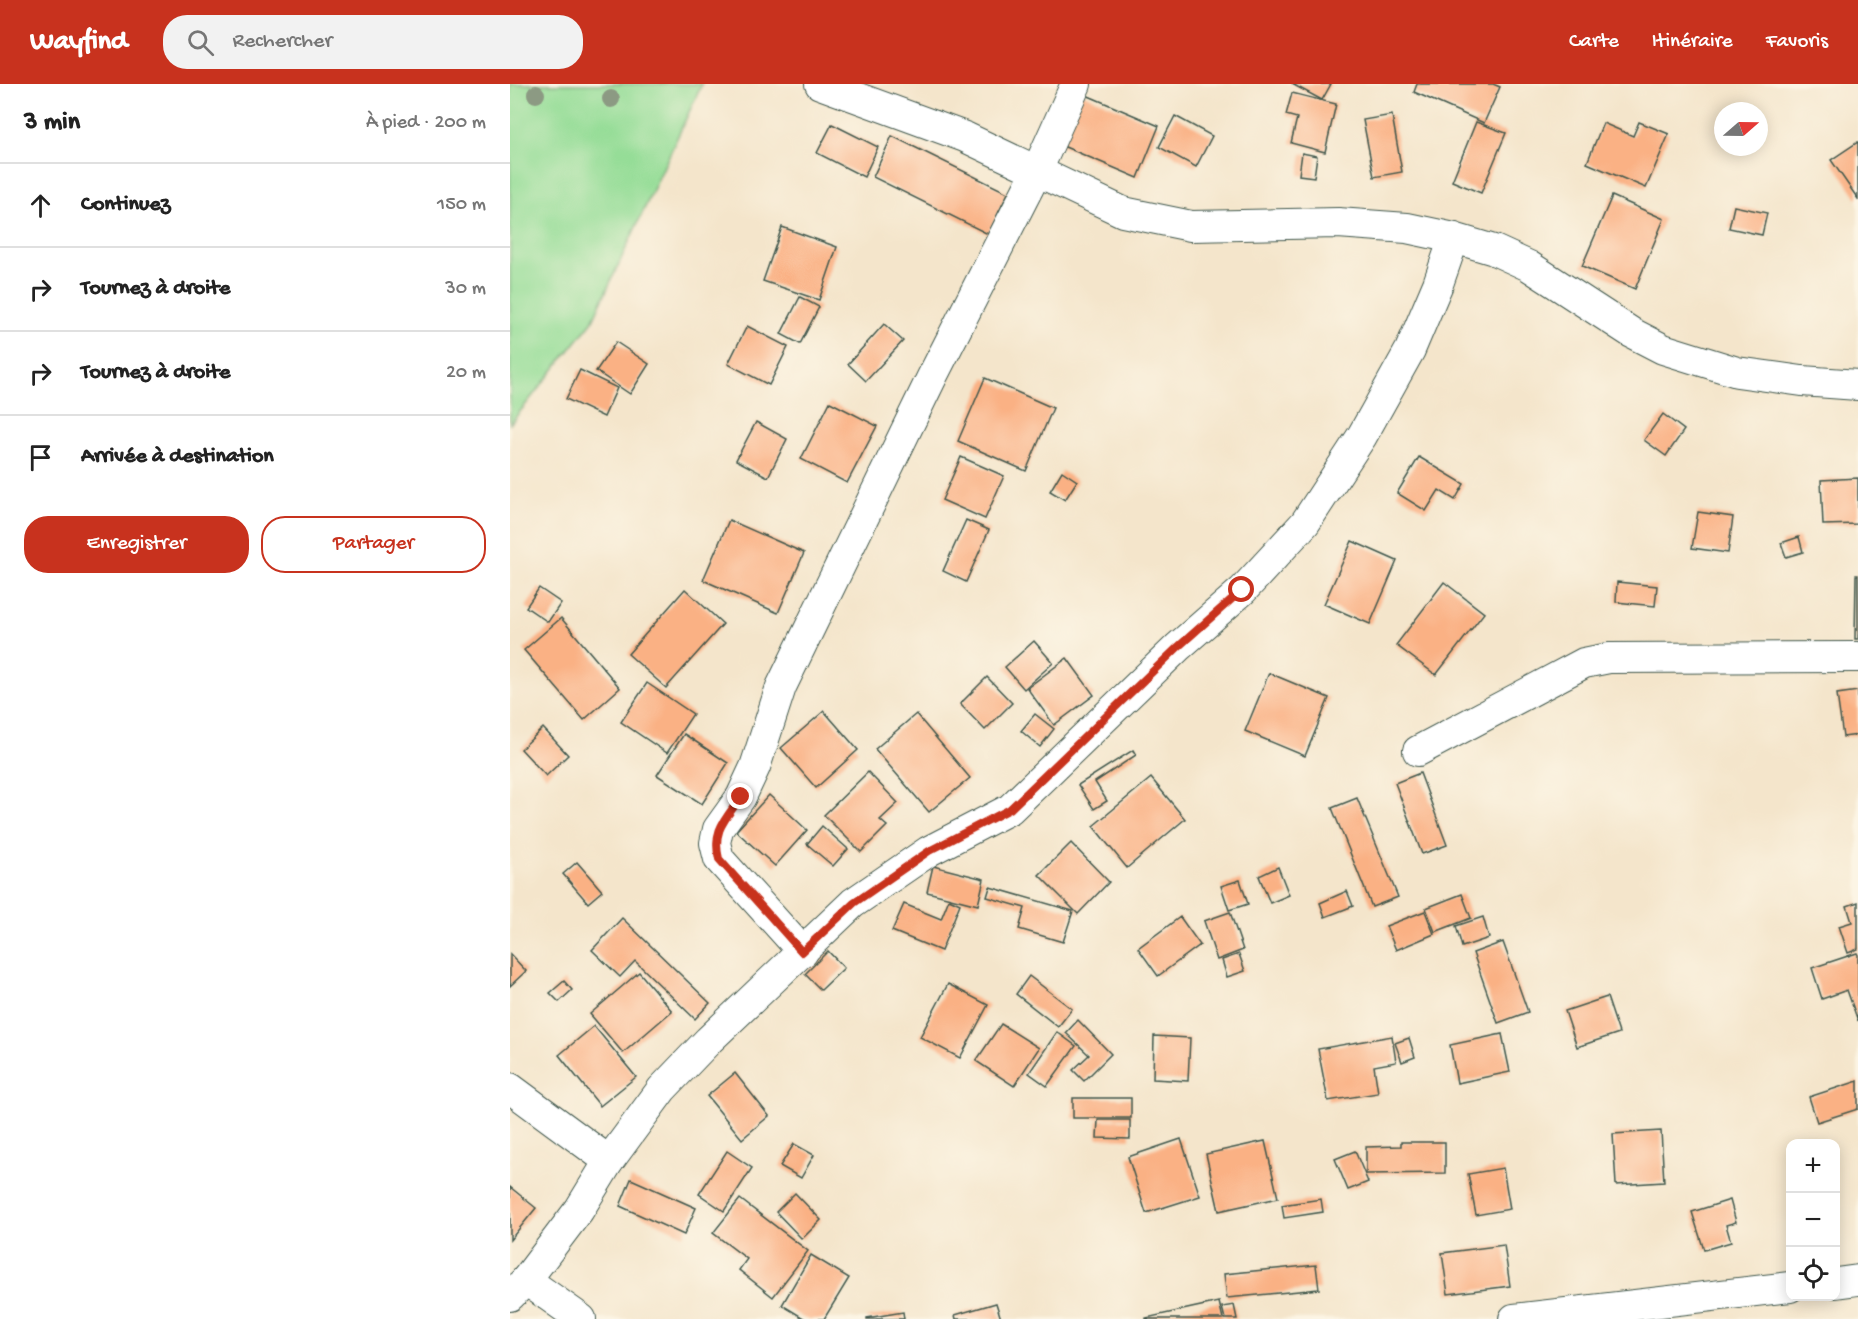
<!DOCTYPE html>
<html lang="fr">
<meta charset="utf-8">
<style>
:root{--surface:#fff;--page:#f2f2f2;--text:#222;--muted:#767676;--line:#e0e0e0;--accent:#c8321e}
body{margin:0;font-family:"Gochi Hand",sans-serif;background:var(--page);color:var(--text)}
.controls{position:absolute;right:18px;bottom:18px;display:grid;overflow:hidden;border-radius:12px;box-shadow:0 3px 15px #0003}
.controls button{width:54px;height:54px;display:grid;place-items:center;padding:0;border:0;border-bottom:2px solid var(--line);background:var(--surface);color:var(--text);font:30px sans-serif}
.compass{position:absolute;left:1204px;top:18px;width:54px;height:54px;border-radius:50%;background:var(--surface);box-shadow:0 3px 15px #0003;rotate:70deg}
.stop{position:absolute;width:18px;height:18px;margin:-14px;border:4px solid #c8321e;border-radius:50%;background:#fff}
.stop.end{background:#c8321e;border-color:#fff;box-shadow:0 2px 6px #0008}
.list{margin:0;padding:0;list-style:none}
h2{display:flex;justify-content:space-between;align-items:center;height:78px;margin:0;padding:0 24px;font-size:26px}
h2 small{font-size:20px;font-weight:400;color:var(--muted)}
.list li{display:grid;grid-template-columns:39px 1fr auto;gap:18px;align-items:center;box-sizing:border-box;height:84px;padding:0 24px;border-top:2px solid var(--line)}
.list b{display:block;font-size:22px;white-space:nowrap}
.list em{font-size:20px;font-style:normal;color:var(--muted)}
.actions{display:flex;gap:12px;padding:18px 24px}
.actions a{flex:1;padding:14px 0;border:2px solid var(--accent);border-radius:24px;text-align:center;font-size:21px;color:var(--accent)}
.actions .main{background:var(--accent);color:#fff}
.icon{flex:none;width:33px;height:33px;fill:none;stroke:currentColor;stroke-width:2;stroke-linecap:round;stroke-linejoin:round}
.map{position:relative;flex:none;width:1348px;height:1235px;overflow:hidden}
header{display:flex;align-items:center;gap:36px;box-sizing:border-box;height:84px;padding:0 30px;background:var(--accent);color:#fff}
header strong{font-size:28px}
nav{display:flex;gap:33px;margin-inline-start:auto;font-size:21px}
.search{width:420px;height:54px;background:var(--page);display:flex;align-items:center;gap:15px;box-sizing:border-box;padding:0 21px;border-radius:24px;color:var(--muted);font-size:22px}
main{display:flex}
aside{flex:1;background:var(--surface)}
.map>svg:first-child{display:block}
</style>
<header>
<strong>Wayfind</strong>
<div class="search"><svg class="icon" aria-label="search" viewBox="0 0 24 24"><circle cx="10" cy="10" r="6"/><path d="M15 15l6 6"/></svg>Rechercher</div>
<nav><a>Carte</a><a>Itinéraire</a><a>Favoris</a></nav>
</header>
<main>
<aside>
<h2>3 min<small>À pied · 200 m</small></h2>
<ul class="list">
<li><svg class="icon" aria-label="ahead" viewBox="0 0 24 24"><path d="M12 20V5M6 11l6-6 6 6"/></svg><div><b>Continuez</b></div><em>150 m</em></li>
<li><svg class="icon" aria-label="right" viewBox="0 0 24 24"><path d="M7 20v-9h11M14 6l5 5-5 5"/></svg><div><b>Tournez à droite</b></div><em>30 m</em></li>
<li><svg class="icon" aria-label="right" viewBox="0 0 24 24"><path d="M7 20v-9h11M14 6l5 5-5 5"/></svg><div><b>Tournez à droite</b></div><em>20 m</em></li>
<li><svg class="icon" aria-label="arrive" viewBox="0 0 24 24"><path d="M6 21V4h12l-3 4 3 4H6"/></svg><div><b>Arrivée à destination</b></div></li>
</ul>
<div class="actions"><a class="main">Enregistrer</a><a>Partager</a></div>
</aside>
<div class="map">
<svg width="1348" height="1235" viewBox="0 0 1348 1235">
<rect width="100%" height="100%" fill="#fcf5e5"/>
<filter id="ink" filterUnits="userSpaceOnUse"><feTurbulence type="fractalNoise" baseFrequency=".0167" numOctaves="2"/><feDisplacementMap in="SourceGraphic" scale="12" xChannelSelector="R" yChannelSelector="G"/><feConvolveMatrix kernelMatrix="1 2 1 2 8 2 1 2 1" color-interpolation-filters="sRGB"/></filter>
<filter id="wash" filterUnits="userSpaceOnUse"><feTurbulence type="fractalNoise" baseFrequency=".008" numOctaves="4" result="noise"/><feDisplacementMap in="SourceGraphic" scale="24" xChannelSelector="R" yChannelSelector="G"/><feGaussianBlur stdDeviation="1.35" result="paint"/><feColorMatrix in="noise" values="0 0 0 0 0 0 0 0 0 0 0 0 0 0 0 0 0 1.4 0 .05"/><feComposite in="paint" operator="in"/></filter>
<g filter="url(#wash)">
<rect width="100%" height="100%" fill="#f4e5cb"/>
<path fill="#95dd97" stroke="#5a8d66" stroke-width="1.5" d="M0 0H192L82 238 0 340Z"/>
<g id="blocks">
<g fill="#fab184">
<path d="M782 0H821L812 16Z"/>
<path d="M907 0H983L990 3 974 39 904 8Z"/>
<path d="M562 5 649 42 628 94 541 57Z"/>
<path d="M782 9 826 20 815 68 781 59 787 34 776 31Z"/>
<path d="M882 31 892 88 864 93 853 36Z"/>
<path d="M665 32 702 52 686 83 649 63Z"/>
<path d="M966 38 996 49 971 109 942 97Z"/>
<path d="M1129 38 1159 50 1136 104 1077 79 1093 39 1123 52Z"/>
<path d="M322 40 368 63 354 93 307 69Z"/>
<path d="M382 52 498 109 478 150 363 93Z"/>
<path d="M1348 58V115L1321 76Z"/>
<path d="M792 69 807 72 804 93 789 91Z"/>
<path d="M1102 112 1154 135 1125 205 1072 182Z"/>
<path d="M1224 122 1257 129 1252 151 1219 144Z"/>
<path d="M272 143 327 163 309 216 253 197Z"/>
<path d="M290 213 309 223 290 260 271 250Z"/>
<path d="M374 240 393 257 356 297 338 280Z"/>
<path d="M237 242 278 263 259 301 218 280Z"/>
<path d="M106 258 139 280 120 310 86 287Z"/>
<path d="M70 286 107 304 94 333 56 315Z"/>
<path d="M475 294 543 324 516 387 448 357Z"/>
<path d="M320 318 367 342 337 399 291 375Z"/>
<path d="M1153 330 1174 346 1156 372 1134 356Z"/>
<path d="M246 338 277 355 258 393 226 376Z"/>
<path d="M451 373 494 392 475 435 432 416Z"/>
<path d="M909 373 954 400 945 416 929 406 916 427 887 409Z"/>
<path d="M552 387 567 397 555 416 540 407Z"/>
<path d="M1348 394V440L1313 441 1311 396Z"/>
<path d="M1188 428 1223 433 1218 469 1182 464Z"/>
<path d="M219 436 294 469 268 529 193 496Z"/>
<path d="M456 436 479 446 456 498 433 487Z"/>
<path d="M1289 453 1293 468 1276 473 1271 459Z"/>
<path d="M842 457 887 477 860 540 814 520Z"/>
<path d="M1346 491H1348V555H1345Z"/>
<path d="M934 498 974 529 926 591 886 561Z"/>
<path d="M1107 498 1147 502 1145 522 1106 518Z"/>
<path d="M29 504 51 519 38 538 16 523Z"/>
<path d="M175 505 213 540 156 604 118 570Z"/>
<path d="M51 534 110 604 74 636 14 566Z"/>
<path d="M524 557 543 579 514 605 495 583Z"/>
<path d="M557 574 584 611 544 641 517 604Z"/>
<path d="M759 589 819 614 795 672 735 647Z"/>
<path d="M477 593 502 619 475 646 450 620Z"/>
<path d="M137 599 183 630 157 669 111 638Z"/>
<path d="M1348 607V651L1333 653 1327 610Z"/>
<path d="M314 627 348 666 306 704 271 664Z"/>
<path d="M406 630 460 694 419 728 365 665Z"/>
<path d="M525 630 544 645 530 663 511 647Z"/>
<path d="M33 644 58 671 36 692 11 665Z"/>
<path d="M174 650 218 679 192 720 147 691Z"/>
<path d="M623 666 626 671 585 698 597 717 584 725 568 701Z"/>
<path d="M358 688 388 719 370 736 377 742 351 768 314 731Z"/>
<path d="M910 689 937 761 912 770 885 699Z"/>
<path d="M641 694 675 735 617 784 583 742Z"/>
<path d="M259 711 297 746 265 782 226 747Z"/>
<path d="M847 714 888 813 862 823 822 724Z"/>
<path d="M312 742 338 765 323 782 297 760Z"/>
<path d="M561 759 599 798 568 830 529 791Z"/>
<path d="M67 778 92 807 78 819 53 790Z"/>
<path d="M423 782 474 795 468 821 417 808Z"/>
<path d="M768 783 779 811 760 819 749 792Z"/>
<path d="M730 796 738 820 719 826 711 802Z"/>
<path d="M480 803 563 827 553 858 509 845 515 824 477 813Z"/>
<path d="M837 807 843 822 815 833 810 819Z"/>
<path d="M952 810 961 834 925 848 916 824Z"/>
<path d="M439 815 450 820 431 867 382 847 394 820 431 835Z"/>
<path d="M1348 818V865L1338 869 1329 842 1342 838 1337 822Z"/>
<path d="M915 827 924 850 886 866 876 842Z"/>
<path d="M720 828 733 866 707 876 694 837Z"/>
<path d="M670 833 690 861 648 892 628 864Z"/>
<path d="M973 833 979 854 952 863 946 842Z"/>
<path d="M112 834 200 919 185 935 125 877 110 893 82 866Z"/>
<path d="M993 858 1018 928 988 939 963 869Z"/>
<path d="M318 867 334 884 311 906 295 890Z"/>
<path d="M1347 869 1348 871V937L1337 906 1312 915 1302 884Z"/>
<path d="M0 870 16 887 0 902Z"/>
<path d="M729 870 735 887 717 893 712 876Z"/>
<path d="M129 888 162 927 113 969 80 930Z"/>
<path d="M519 892 562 925 548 943 506 910Z"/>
<path d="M54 897 62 906 49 918 40 909Z"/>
<path d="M438 900 478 921 450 974 410 953Z"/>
<path d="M1097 913 1109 949 1067 963 1055 927Z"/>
<path d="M568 936 601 970 574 997 563 986 579 971 556 949Z"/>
<path d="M491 940 529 964 504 1002 466 977Z"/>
<path d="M84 942 126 993 90 1022 49 971Z"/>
<path d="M547 948 566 962 537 1002 519 989Z"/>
<path d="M992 950 1000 988 947 999 940 961Z"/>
<path d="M644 952 680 954 678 997 643 995Z"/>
<path d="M882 952 886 978 864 982 868 1009 818 1017 808 965Z"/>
<path d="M899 954 905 973 892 978 885 959Z"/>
<path d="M225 989 259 1032 232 1055 197 1012Z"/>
<path d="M1348 997V1025L1307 1038 1299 1013Z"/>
<rect x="563" y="1014" width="58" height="20"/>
<path d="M588 1036H620V1055L587 1054Z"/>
<path d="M1151 1047 1154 1098 1106 1101 1103 1050Z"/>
<path d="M671 1055 690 1112 636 1129 618 1073Z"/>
<path d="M755 1057 768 1114 709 1127 696 1070Z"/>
<path d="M891 1058H935V1089L856 1090V1063L891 1062Z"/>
<path d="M284 1060 304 1071 291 1094 270 1082Z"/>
<path d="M217 1067 242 1084 214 1127 189 1110Z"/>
<path d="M845 1067 858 1098 838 1106 825 1075Z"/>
<path d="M993 1084 1000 1125 966 1131 958 1090Z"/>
<path d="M121 1095 186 1124 174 1151 110 1122Z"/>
<path d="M0 1103 26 1124 0 1156Z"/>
<path d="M285 1109 311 1136 292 1155 266 1128Z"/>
<path d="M230 1115 298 1167 263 1213 229 1186 237 1175 203 1149Z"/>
<path d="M811 1115 813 1128 774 1134 772 1121Z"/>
<path d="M1220 1116 1226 1138 1216 1141 1221 1158 1194 1166 1182 1128Z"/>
<path d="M994 1161 1000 1202 938 1210 932 1169Z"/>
<path d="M301 1171 339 1194 314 1235H295L272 1221Z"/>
<path d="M806 1181 809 1205 717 1214 714 1190Z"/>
<path d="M709 1218 713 1235H636V1234Z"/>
<path d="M486 1219 491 1235H446L445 1231Z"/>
<path d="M724 1221 727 1235H715L712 1223Z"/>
<path d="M393 1228 394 1235H357V1234Z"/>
</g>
</g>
</g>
<g filter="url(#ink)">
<use href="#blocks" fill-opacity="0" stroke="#3f564b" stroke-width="1.5"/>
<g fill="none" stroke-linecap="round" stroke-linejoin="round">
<defs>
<g id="minor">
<path d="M310 0 455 53 613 128 681 142 828 139 897 144 944 154 984 166 1019 182 1122 249 1153 265 1227 288 1292 297 1348 301"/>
<path d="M908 667 1074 579 1099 574 1348 573"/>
<path d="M293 868 209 775 205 759 208 745 231 713 245 683 271 603 422 293 526 89 566 0"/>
<path d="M0 1004 99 1077"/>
<path d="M16 1196 71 1235"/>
<path d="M1326 1199 1348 1196"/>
<path d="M0 1212 16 1196 69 1126 99 1077 152 1005 199 956 343 819 419 767 500 725 668 563 733 506 795 439 852 352 900 266 928 200 944 154"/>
<path d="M1004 1235 1280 1203"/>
</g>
</defs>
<use href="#minor" stroke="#3f564b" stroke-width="32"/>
<use href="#minor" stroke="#fff" stroke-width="30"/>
</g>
<g fill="#8c9a83">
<circle cx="26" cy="10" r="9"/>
<circle cx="101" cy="15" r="9"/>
</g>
</g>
<g fill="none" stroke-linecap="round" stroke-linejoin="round" filter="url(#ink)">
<path stroke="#c8321e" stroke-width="8" d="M231 713C215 736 202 746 209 775L292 868 344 819 419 767 500 725 668 563 732 506"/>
</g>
</svg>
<div class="controls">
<button>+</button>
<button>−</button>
<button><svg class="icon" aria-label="locate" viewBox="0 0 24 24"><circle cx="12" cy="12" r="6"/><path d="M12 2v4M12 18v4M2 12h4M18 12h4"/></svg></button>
</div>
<svg class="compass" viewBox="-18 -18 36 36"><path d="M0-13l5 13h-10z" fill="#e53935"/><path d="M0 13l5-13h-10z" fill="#767676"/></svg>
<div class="stop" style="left:732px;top:506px"></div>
<div class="stop end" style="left:231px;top:713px"></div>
</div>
</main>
